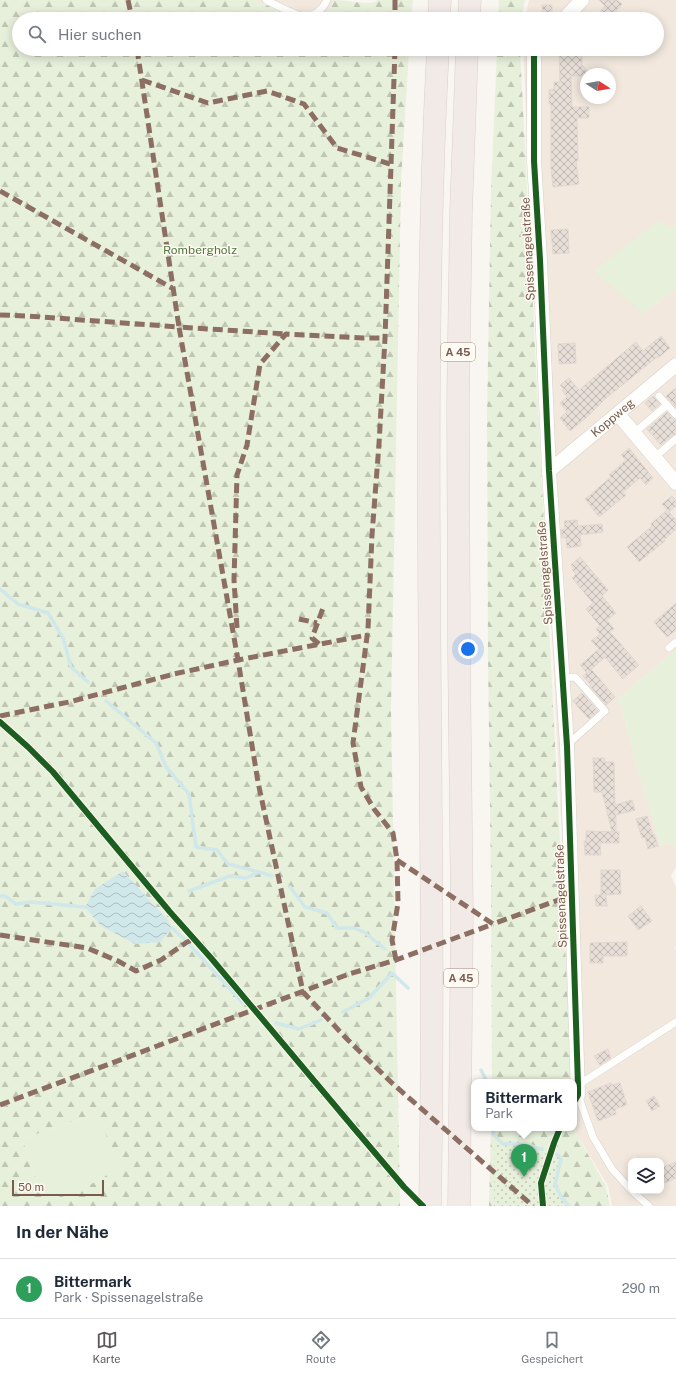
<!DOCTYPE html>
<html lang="de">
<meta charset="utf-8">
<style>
:root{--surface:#fff;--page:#f2f2f3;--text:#1f2937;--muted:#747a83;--line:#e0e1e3;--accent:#5c585b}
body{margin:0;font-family:"Public Sans",sans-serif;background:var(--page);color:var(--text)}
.controls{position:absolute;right:12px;bottom:12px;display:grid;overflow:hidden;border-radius:8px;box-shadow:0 2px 10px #0003}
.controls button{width:36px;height:36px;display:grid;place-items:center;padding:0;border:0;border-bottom:1px solid var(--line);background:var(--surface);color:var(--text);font:20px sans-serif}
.compass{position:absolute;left:580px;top:68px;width:36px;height:36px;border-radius:50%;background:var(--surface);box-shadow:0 2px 10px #0003;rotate:101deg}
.scale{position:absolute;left:12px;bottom:10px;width:92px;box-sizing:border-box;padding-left:4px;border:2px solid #7a5c4d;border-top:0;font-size:11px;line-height:14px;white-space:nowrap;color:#7a5c4d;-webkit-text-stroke:3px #fffaf3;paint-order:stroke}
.you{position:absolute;left:468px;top:649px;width:14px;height:14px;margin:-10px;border:3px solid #fff;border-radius:50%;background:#1a73e8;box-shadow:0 0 0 6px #1a73e833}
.badge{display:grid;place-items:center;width:26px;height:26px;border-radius:50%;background:var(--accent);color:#fff;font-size:13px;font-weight:700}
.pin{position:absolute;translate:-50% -33px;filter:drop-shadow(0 1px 2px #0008)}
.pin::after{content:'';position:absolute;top:21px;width:14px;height:12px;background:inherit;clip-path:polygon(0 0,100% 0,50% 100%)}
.popup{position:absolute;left:471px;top:1079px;width:106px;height:52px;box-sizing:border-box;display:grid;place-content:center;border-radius:8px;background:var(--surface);filter:drop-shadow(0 1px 3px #0005);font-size:13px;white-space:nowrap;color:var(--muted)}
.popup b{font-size:15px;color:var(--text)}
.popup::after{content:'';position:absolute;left:50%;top:100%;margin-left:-8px;border:8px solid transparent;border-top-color:var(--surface)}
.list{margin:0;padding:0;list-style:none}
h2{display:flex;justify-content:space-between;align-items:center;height:52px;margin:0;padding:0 16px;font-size:17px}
h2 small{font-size:13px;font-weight:400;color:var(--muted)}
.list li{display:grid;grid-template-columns:26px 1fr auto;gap:12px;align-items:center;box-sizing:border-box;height:60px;padding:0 16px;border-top:1px solid var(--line)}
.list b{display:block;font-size:15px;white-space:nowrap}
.list p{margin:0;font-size:13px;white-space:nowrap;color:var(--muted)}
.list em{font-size:13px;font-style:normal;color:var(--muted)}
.icon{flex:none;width:22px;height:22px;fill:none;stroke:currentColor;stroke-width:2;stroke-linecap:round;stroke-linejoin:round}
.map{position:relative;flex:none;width:676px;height:1206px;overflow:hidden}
.search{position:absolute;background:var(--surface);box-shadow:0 2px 10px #0003;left:12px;right:12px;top:12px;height:44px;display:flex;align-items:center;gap:10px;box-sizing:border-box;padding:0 14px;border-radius:22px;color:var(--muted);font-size:15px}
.sheet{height:112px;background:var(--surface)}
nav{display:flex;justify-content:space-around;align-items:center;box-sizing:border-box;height:56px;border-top:1px solid var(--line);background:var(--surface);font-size:11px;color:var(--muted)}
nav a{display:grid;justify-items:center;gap:2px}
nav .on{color:var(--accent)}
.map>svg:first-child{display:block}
</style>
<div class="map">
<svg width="676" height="1206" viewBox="0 0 676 1206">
<defs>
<pattern id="forest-firs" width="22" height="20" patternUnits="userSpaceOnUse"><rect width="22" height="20" fill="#e7f0db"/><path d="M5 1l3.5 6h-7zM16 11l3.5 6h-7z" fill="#c0c6b4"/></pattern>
<pattern id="park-dots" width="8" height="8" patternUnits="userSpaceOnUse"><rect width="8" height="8" fill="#e7f0db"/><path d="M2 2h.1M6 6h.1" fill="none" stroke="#c0c6b4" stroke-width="1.8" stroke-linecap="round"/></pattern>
<pattern id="water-waves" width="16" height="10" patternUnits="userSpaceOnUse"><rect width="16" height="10" fill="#d0e8ea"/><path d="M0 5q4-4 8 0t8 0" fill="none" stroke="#aebfc0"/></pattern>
<pattern id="building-cross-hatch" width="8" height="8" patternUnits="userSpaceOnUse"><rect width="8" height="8" fill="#e6ded7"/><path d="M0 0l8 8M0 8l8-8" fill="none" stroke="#bfb7b1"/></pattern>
</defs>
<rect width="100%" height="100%" fill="#f9f5f0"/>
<g fill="#f2e8de" fill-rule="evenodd">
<path d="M255 0H335L325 15 321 19H299Z"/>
<path d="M529 0H676V226L672 229 643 313 676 289V649L619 698 640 778 661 846 668 843 676 847V867L671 876 676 887V946L675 948 676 951V1206H612L608 1186 573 1128 574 1082 523 49H657V19H525ZM586 74H610V98H586ZM631 1161H661V1191H631Z"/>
</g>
<g fill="#e7f0db">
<path d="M659 220 672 228 676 226V289L643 313 593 271Z"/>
<path d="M676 649V847L668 843 661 846 640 778 619 698Z"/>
<path d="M97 1113 120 1167 98 1181 58 1197 42 1195 22 1139Z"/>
</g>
<g fill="url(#forest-firs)" fill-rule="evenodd">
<path d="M0 0H255L299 19H19V49H409L401 183 391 710 400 1206H0ZM123 871 166 918 101 926ZM97 1113 119 1167 98 1181 58 1197 42 1195 22 1139Z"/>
<path d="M335 0C348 0 363 5 376 2L377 0H413L411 19H321L325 15Z"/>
<path d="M499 0H525L521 19H498Z"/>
<path d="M497 49H520L572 1082H492L491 883 488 656 487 417 491 191Z"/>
<path d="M491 1128H573L606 1186 610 1206H489Z"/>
</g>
<path fill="url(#park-dots)" d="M495 1140C502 1142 507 1141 514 1141 529 1142 547 1148 559 1158 553 1178 550 1192 568 1206H494Z"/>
<path fill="url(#water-waves)" d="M123 871 166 918 172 928 160 942 135 944 101 926 85 907 95 889Z"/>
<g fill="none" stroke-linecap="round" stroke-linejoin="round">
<g stroke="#d0e8ea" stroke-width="3.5">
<path d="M0 589 18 604 48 613 63 638 71 667 88 682"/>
<path d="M106 701 156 743 166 767 189 794 196 847 217 850 228 864 259 872"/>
<path d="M290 887 305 907 327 913 337 928H354L364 932 385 949"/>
<path d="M189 891 230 876 246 878 259 872 272 876"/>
<path d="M0 896H5L16 904 31 902 85 907"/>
<path d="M172 928 187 942 243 1003"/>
<path d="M343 1012 369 998 392 973 408 988"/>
<path d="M276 1023 299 1029 321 1020"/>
<path d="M481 1070 487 1082"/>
<path d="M492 1128 494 1135 503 1144H519L542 1149"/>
<path d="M557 1154 561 1159 555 1185 562 1198 569 1206"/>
</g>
</g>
<g fill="url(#building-cross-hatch)" stroke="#e2d8d2">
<path d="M599 0H617L622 4 610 19H594L605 6Z"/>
<path d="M542 5H552V15L543 16Z"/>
<path d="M582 51V65L586 69V76H571L572 107H589V118H577L578 161H576L579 184 553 187 551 168V104H549V90L554 89V82H560L559 52Z"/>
<path d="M568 229 569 253 553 254 551 230Z"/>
<path d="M661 336 670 348 658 358 657 357 605 399 586 418 570 431 560 418 567 412 560 403 567 397 562 390 564 389 560 385 569 378 579 390 636 342 643 351Z"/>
<path d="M575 343 576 363 559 364 558 344Z"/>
<path d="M676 388V408L666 396Z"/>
<path d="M653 396 660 404 652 411 645 403Z"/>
<path d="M667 412 673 419 676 420V434L673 435 661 445 647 429Z"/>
<path d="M629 448 653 478 646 485 640 478 623 492 626 495 599 517 585 499 611 477 609 475 626 460 621 455Z"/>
<path d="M672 496 676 501V506L669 512 676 520V529L664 540 665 541 639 562 627 547 652 526 651 524 667 510 662 504Z"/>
<path d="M577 520 578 526 602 524 603 532 580 535 581 546 567 548 566 538H562L561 530 565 529 564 521Z"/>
<path d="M580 557 608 590 602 596 616 613 607 620 614 629 610 632 639 665 623 679 605 657 587 673 591 669 615 697 606 705 590 686 591 685 583 676 587 673 580 665 599 649 591 641 600 634 596 629 600 626 586 609 593 603 572 578 576 574 572 570 574 569 571 565Z"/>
<path d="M676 603V630L667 637 654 622Z"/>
<path d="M582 693 598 711 589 719 573 701Z"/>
<path d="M593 758H604L605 762H614L615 805 632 800 635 810 616 815V831L612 832 602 792H594Z"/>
<path d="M647 816 653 835 642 838 636 819Z"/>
<path d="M586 831 619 832V843H600L601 855H585L584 841H586Z"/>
<path d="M654 834 658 846 648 849 645 837Z"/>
<path d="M601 870H620L621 894 606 895 607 906H596L595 895H601Z"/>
<path d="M641 906 652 921 638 930 628 916Z"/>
<path d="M627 942V956H603V963H590V943Z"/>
<path d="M608 1049 611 1058 600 1065 594 1056Z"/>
<path d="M611 1083 612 1085 620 1083 627 1105 615 1109 616 1114 598 1121 588 1092Z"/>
<path d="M654 1096 660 1106 652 1111 646 1101Z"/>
<path d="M676 1162V1178L665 1183 664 1181 661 1182V1168Z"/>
</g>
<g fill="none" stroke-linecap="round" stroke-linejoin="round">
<defs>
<g id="lane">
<path d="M266 0C274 4 295 15 302 16 313 18 323 10 327 0"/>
<path d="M659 396 676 415"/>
<path d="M634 433 667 405"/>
<path d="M654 458 676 439"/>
<path d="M669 648 676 642"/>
<path d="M563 678 575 677 605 711 567 745"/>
<path d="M578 1085 676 1022"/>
<path d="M578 1095 593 1137 612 1169 631 1190"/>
<path d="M632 1191 649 1206"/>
</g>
<g id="street">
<path d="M564 19 582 0"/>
<path d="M537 49 534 56V161L540 260 549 471 567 746 578 1095"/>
<path d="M618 414 676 483"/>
<path id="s1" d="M549 471 676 365"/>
</g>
<g id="highway">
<path d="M439 19 440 0"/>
<path d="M469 19 470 0"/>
<path d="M430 1206C434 987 430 768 429 549 428 382 429 215 438 49"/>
<path d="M459 1206 462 914 459 655 458 402 461 212 467 49"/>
</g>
</defs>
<use href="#lane" stroke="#d7d1cb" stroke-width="8"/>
<use href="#street" stroke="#d7d1cb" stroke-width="15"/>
<use href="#highway" stroke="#dad1cc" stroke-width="23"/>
<use href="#lane" stroke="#fefefd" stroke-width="7"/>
<use href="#street" stroke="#fefefd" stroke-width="14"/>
<use href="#highway" stroke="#f2eae7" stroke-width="22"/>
<g stroke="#8d6e63" stroke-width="5" stroke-dasharray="10 5" stroke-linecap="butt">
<path d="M128 0 132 19"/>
<path d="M395 0V19"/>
<path d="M137 49 179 327 286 334"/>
<path d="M395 49 385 338 379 444 372 535 368 629 353 743 361 787 374 809 393 833 397 860 398 903 392 940 396 960"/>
<path d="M142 80 208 103 267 91 304 104 337 148 390 164"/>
<path d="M0 191 172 288"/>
<path d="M0 315 28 316 179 327 238 660 258 782 303 992 345 1037 393 1084 533 1206"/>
<path d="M299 619 317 623"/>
<path d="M237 628 234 580 237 475 247 445 260 364 286 334 363 338H385"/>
<path d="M319 644 312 638 323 608"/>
<path d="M0 716 69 702 174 674 238 660 367 635"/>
<path d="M397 860 493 924 572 895"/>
<path d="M0 935 87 948 118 961 136 971 161 960 187 942 195 939"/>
<path d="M0 1105 349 974 396 960 493 924"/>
</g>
<defs>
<g id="cycleway">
<path d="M537 49 534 56V161L540 260 549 471 567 746 578 1085V1095L574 1102"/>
<path d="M0 722 28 747 53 772 170 912 211 958 353 1127 404 1187 423 1206"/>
<path d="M543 1206 541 1183 554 1143 560 1128"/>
</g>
</defs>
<use href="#cycleway" stroke="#fffaf3" stroke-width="8"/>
<use href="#cycleway" stroke="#1b5e20" stroke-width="6"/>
</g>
<g text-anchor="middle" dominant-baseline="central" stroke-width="3" stroke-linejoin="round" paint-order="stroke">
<g fill="#fffaf3" stroke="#a28b7f" stroke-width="1">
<rect x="441" y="343" width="34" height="18" rx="3"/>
<rect x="444" y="969" width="34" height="18" rx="3"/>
</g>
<g font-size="11" font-weight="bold" fill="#7a5c4d">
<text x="458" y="352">A 45</text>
<text x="461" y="978">A 45</text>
</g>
<g font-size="12" fill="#7a5c4d" stroke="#fffaf3">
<text transform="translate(528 249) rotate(-93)">Spissenagelstraße</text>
<text stroke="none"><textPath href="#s1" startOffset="83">Koppweg</textPath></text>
<text transform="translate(545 573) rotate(-94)">Spissenagelstraße</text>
<text transform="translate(561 896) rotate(-92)">Spissenagelstraße</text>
</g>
<g font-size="12" fill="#537a41" stroke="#fffaf3">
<text x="200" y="250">Rombergholz</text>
</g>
</g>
</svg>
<div class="controls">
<button><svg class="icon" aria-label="layers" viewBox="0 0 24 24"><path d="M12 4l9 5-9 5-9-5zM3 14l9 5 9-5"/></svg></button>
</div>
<svg class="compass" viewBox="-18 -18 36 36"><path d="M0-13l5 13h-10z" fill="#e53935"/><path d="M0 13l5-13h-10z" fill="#747a83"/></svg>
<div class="scale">50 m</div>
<div class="you"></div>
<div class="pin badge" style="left:524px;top:1177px;background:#2e9e5b">1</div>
<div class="popup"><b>Bittermark</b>Park</div>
<div class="search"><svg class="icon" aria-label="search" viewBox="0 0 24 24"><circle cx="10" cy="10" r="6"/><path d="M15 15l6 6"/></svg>Hier suchen</div>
</div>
<section class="sheet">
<h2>In der Nähe<small></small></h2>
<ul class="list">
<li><span class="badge" style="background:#2e9e5b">1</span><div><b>Bittermark</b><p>Park · Spissenagelstraße</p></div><em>290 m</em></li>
</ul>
</section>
<nav>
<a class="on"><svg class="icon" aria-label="map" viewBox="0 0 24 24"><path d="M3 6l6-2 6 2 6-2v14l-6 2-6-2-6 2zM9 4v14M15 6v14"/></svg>Karte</a>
<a><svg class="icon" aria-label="directions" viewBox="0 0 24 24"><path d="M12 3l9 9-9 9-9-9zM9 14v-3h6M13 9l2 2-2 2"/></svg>Route</a>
<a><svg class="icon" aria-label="saved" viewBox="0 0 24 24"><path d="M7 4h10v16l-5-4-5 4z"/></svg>Gespeichert</a>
</nav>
